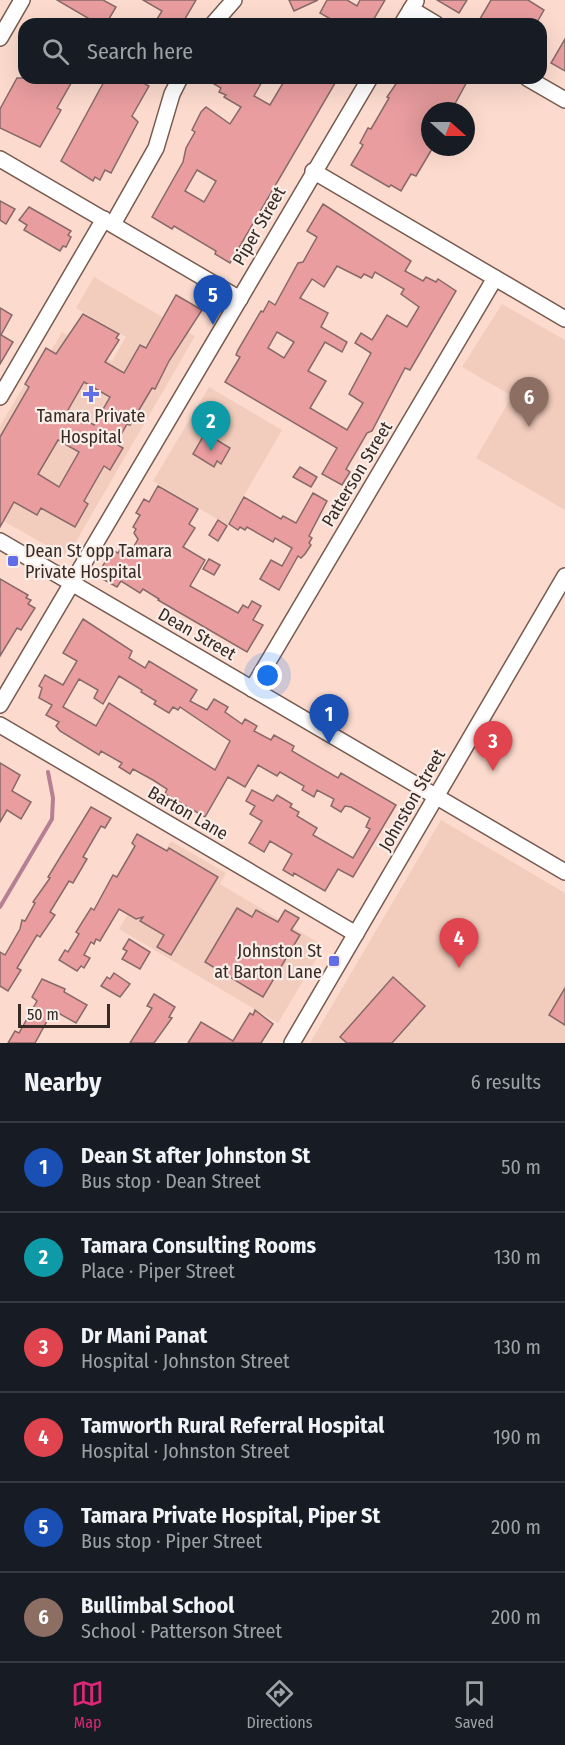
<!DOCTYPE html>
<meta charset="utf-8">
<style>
:root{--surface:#171b24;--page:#242831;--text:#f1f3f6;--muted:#9ea1a6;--line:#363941;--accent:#db2777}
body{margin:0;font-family:"Fira Sans Condensed",sans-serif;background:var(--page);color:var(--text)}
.compass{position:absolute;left:421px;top:102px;width:54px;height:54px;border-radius:50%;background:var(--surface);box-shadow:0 6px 24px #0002;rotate:111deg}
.scale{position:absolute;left:18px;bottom:15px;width:92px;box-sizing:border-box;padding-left:6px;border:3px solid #372b26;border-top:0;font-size:16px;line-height:21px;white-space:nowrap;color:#372b26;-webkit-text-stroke:4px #fbede8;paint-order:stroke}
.you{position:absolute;left:268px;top:676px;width:21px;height:21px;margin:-15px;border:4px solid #fff;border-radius:50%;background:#1a73e8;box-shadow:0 0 0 9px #1a73e833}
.badge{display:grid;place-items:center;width:39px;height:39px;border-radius:50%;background:var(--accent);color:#fff;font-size:20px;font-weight:700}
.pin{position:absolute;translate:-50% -50px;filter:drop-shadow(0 2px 3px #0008)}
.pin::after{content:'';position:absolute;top:32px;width:21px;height:18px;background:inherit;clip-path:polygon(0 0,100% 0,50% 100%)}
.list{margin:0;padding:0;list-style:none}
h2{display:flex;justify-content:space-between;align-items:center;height:78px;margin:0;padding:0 24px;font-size:26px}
h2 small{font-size:20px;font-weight:400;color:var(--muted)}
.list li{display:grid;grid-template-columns:39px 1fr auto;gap:18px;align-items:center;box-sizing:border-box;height:90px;padding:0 24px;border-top:2px solid var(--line)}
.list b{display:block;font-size:22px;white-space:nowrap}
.list p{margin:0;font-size:20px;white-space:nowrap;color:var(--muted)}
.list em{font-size:20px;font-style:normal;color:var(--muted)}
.icon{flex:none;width:33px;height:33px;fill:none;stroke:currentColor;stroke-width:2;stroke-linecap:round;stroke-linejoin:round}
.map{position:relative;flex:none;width:565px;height:1043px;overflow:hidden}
.search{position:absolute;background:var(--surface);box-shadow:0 6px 24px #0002;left:18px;right:18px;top:18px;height:66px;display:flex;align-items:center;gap:15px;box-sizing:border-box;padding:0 21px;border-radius:18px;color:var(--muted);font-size:22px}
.sheet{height:618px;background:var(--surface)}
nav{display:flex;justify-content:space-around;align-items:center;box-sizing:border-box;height:84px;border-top:2px solid var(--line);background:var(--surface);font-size:16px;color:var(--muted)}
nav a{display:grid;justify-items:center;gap:3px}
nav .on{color:var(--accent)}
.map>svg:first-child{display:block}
</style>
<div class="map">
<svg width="565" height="1043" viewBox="0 0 565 1043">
<rect width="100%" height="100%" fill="#fcdbce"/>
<g fill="#f2ccbc">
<path d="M94 277 195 336 67 557 0 519V426L46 349 51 351 62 332 112 361 126 337 76 308Z"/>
<path d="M502 304 565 340V510L476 458 512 396 462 367Z"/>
<path d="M209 387 282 430 227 525 153 481Z"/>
<path d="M441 820 565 893V1043H310Z"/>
<path d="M171 841 226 873 220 884 324 946 278 1023 119 929Z"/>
</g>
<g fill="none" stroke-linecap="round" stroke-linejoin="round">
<path stroke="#b68094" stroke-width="4" d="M0 907 52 819 53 798 48 772"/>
</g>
<g fill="#e99d9f" stroke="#886969" stroke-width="1.5" fill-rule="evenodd">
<path d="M57 0H103L116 7 106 24H98Z"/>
<path d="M143 0H196L182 24H154L162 11Z"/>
<path d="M289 0H318L294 11Z"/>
<path d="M327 0H347L357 6 360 0H385L371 24H339L320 13Z"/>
<path d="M437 0H467L459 13Z"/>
<path d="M491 0H528L544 10 536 24H477Z"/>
<path d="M565 39V71L551 63Z"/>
<path d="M17 78H74L57 108 61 110 40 147 0 128V109Z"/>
<path d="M106 78H134L149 86 132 116 138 122 111 173 105 170 100 180 95 177 93 181 61 161Z"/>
<path d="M204 78H264L254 96 270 105 286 78H338L230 263 215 254 216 251 174 226 172 229 152 217 183 162 186 148 195 132 192 130 201 112 206 107 230 124 241 107 224 97 226 95 219 92 221 88ZM197 170 216 181 204 202 185 191Z"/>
<path d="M400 78H469L451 111H430L432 149 416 176 411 174 401 191 391 185 389 187 351 165 363 145 360 143 368 128 371 129 389 98 387 97Z"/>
<path d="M0 201 15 209 6 224 0 220Z"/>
<path d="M323 204 411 261 405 271 423 281 426 277 436 282 438 279 456 291 410 370 405 368 372 431 367 433 346 469 350 472 342 485 322 474 337 448 225 382 240 357 236 355 238 350 261 311 263 312 269 301 275 305 298 263 303 262 317 237 307 231ZM337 266 361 278 364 274 372 278 375 272 404 289 401 294 419 307 407 327 387 315 372 340 361 333 355 343 371 353 349 394 363 403 347 430 310 408 326 381 308 371 325 342 342 352 347 342 321 327 328 313 300 298 312 279 324 287ZM277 332 294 342 284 358 268 348Z"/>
<path d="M29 207 71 231 68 235 71 237 66 247 63 246 60 251 24 230 27 225 19 220Z"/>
<path d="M176 295 202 310 169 361 155 389 152 388 130 425 127 424 116 444 123 448 110 470 104 466 84 501 88 504 75 527 41 508 37 515 14 502 0 527V437L29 387 25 384 46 348 56 354 83 314 119 334 116 338 119 340 105 362 124 373 140 345 146 348ZM84 382 110 397 94 425 68 410ZM58 440 79 452 59 487 38 474Z"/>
<path d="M0 308 12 315 1 335 13 342 0 364Z"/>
<path d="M205 433 230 448 221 464 217 461 214 467 193 454Z"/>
<path d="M300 467 317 477 311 487 293 477Z"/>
<path d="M158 486 198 509 189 524 195 528 183 547 205 560 190 586 238 613 243 605 248 608 252 601 261 606 253 620 263 625 247 652 158 600 159 599 143 589 140 593 121 581 117 587 97 576 112 550 118 553 120 550 129 555 138 539 134 533 136 529 133 527 140 515 136 513 144 499 149 502Z"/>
<path d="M313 493 327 501 309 536 312 538 309 543 311 545 305 554 301 558 298 556 279 590 260 579 271 560 282 566 292 548 275 538 273 542 247 527 245 530 240 527 238 530 229 524 244 497 281 519 283 516 296 523Z"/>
<path d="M218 520 227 526 218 541 209 535Z"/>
<path d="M209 559 220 565 214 575 203 569Z"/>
<path d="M0 579 28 595 26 598 31 600 28 604 35 608 21 630 17 628 0 656Z"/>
<path d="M83 619 132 651 129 658 145 668 149 661 197 690 190 701 207 710 214 699 228 707 225 712 242 724 245 719 257 726 254 731 271 740 274 735 294 746 292 751 338 778 341 773 396 805 353 877 338 869 325 891 294 873 293 876 283 870 292 854 270 841 264 852 249 843 262 821 250 814 255 806 246 801 252 790 273 801 277 795 292 804 290 807 299 812 297 816 317 828 313 835 353 858 370 829 366 827 370 818 351 807 345 806 341 812 331 806 334 799 317 790 314 797 302 790 304 786 280 772 277 776 258 765 245 787 228 777 205 817 165 794 167 789 153 780 133 769 130 774 119 767 122 763 101 751 99 755 60 731 56 726 59 722 46 715 52 705 39 698 42 688 39 686 45 675 63 685 77 661 63 653ZM119 676 142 690 141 692 156 701 154 704 169 713 173 707 178 710 180 707 230 741 215 770 109 703 96 726 63 707 79 679 98 690 94 698 103 704Z"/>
<path d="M0 763 20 775 12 791 31 802 21 819 7 810 0 822Z"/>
<path d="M91 807 111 818 105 828 101 826 83 857 87 859 73 883 69 881 50 912 55 915 40 937 37 935 17 968 21 970 8 991 0 986V952L5 955 20 929 22 920 25 921 35 903 33 902 50 878 48 877Z"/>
<path d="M137 834 167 851 169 848 218 877 171 955 157 947 164 935 140 921 143 917 136 919 119 909 100 941 96 939 94 944 91 942 84 955 90 958 84 968 81 966 77 971 59 960 65 950 68 952 79 934 76 932 91 908 94 910 113 875 117 877 135 846 132 843Z"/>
<path d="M237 908 252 917 256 910 278 922 285 910 299 918 291 930 300 935 263 997 205 962Z"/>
<path d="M129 939 150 952 140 969 122 959 127 951 123 949Z"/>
<path d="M114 973 130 984 120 997 101 986 107 977 110 979Z"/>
<path d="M393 977 425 1006 392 1043H347L340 1037Z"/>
<path d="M42 979 65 989 64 992 87 1005 76 1023 53 1010 35 1043H8L15 1031 19 1033 37 1001 32 997Z"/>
<path d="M565 988V1025L549 1015Z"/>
<path d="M154 994 175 1007 169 1017 172 1018 154 1043H130L152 1008 147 1006Z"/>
<path d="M255 1010 273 1024 261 1043H188L201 1022 233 1041 250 1013 253 1015Z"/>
</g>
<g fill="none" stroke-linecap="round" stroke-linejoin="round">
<defs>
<g id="minor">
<path d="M411 9 436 24"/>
<path d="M213 24 234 0"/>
<path d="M402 24 416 1"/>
<path d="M0 38 22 0"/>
<path d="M527 78 565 100"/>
<path d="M0 159 240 299"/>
<path d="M313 171 565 319"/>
<path d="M113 224 156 148 172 94 180 78"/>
<path d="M0 397 104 219"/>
<path d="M0 541 565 872"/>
<path d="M252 689 495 278"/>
<path d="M0 705 370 78"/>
<path d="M0 725 356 934"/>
<path d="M292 1043 565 576"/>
</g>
</defs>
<use href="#minor" stroke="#775b50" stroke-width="18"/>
<use href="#minor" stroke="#fff" stroke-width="15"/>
</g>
<g fill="#626ee7" stroke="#fbede8" stroke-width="2">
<path d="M88 385h6v6h6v6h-6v6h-6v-6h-6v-6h6z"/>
<rect x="7" y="555" width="12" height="12" rx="3"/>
<rect x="328" y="955" width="12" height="12" rx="3"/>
</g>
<g text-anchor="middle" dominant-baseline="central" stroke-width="4.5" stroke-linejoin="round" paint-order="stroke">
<g font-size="18" fill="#372b26" stroke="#fbede8">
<text transform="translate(259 226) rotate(-60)">Piper Street</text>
<text transform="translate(357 474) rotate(-59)">Patterson Street</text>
<text transform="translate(197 634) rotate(30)">Dean Street</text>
<text transform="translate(412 800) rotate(-60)">Johnston Street</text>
<text transform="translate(188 813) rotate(30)">Barton Lane</text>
</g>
<g font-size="18" fill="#372b26" stroke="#fbede8">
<text x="91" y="416">Tamara Private<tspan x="91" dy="21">Hospital</tspan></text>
<text x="25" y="551" text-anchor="start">Dean St opp Tamara<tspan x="25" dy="21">Private Hospital</tspan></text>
<text x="322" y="951" text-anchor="end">Johnston St<tspan x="322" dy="21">at Barton Lane</tspan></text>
</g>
</g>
</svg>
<svg class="compass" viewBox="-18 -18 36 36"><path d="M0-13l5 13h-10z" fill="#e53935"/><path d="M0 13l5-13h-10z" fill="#9ea1a6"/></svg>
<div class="scale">50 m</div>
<div class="you"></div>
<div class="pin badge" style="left:329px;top:744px;background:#1a4fb4">1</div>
<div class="pin badge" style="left:211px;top:451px;background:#0f9aa8">2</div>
<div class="pin badge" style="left:493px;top:771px;background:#e0444e">3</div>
<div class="pin badge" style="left:459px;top:968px;background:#e0444e">4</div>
<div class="pin badge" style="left:213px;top:325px;background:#1a4fb4">5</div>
<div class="pin badge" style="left:529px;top:427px;background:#8d6e63">6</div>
<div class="search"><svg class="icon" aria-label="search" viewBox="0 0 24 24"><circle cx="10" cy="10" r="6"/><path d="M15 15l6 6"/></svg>Search here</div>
</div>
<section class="sheet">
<h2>Nearby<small>6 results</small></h2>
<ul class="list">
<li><span class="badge" style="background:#1a4fb4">1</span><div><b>Dean St after Johnston St</b><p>Bus stop · Dean Street</p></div><em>50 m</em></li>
<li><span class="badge" style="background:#0f9aa8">2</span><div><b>Tamara Consulting Rooms</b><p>Place · Piper Street</p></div><em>130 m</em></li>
<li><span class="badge" style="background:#e0444e">3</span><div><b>Dr Mani Panat</b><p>Hospital · Johnston Street</p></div><em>130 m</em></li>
<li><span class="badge" style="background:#e0444e">4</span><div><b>Tamworth Rural Referral Hospital</b><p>Hospital · Johnston Street</p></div><em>190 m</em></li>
<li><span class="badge" style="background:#1a4fb4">5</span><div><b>Tamara Private Hospital, Piper St</b><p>Bus stop · Piper Street</p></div><em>200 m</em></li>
<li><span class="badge" style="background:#8d6e63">6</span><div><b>Bullimbal School</b><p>School · Patterson Street</p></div><em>200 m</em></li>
</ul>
</section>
<nav>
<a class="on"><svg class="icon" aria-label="map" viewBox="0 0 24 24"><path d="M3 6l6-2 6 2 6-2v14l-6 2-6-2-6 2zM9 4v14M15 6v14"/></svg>Map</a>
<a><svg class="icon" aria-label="directions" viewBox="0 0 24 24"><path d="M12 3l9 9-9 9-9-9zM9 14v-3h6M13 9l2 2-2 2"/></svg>Directions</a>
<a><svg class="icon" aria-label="saved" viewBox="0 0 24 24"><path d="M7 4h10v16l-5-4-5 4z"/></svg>Saved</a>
</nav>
